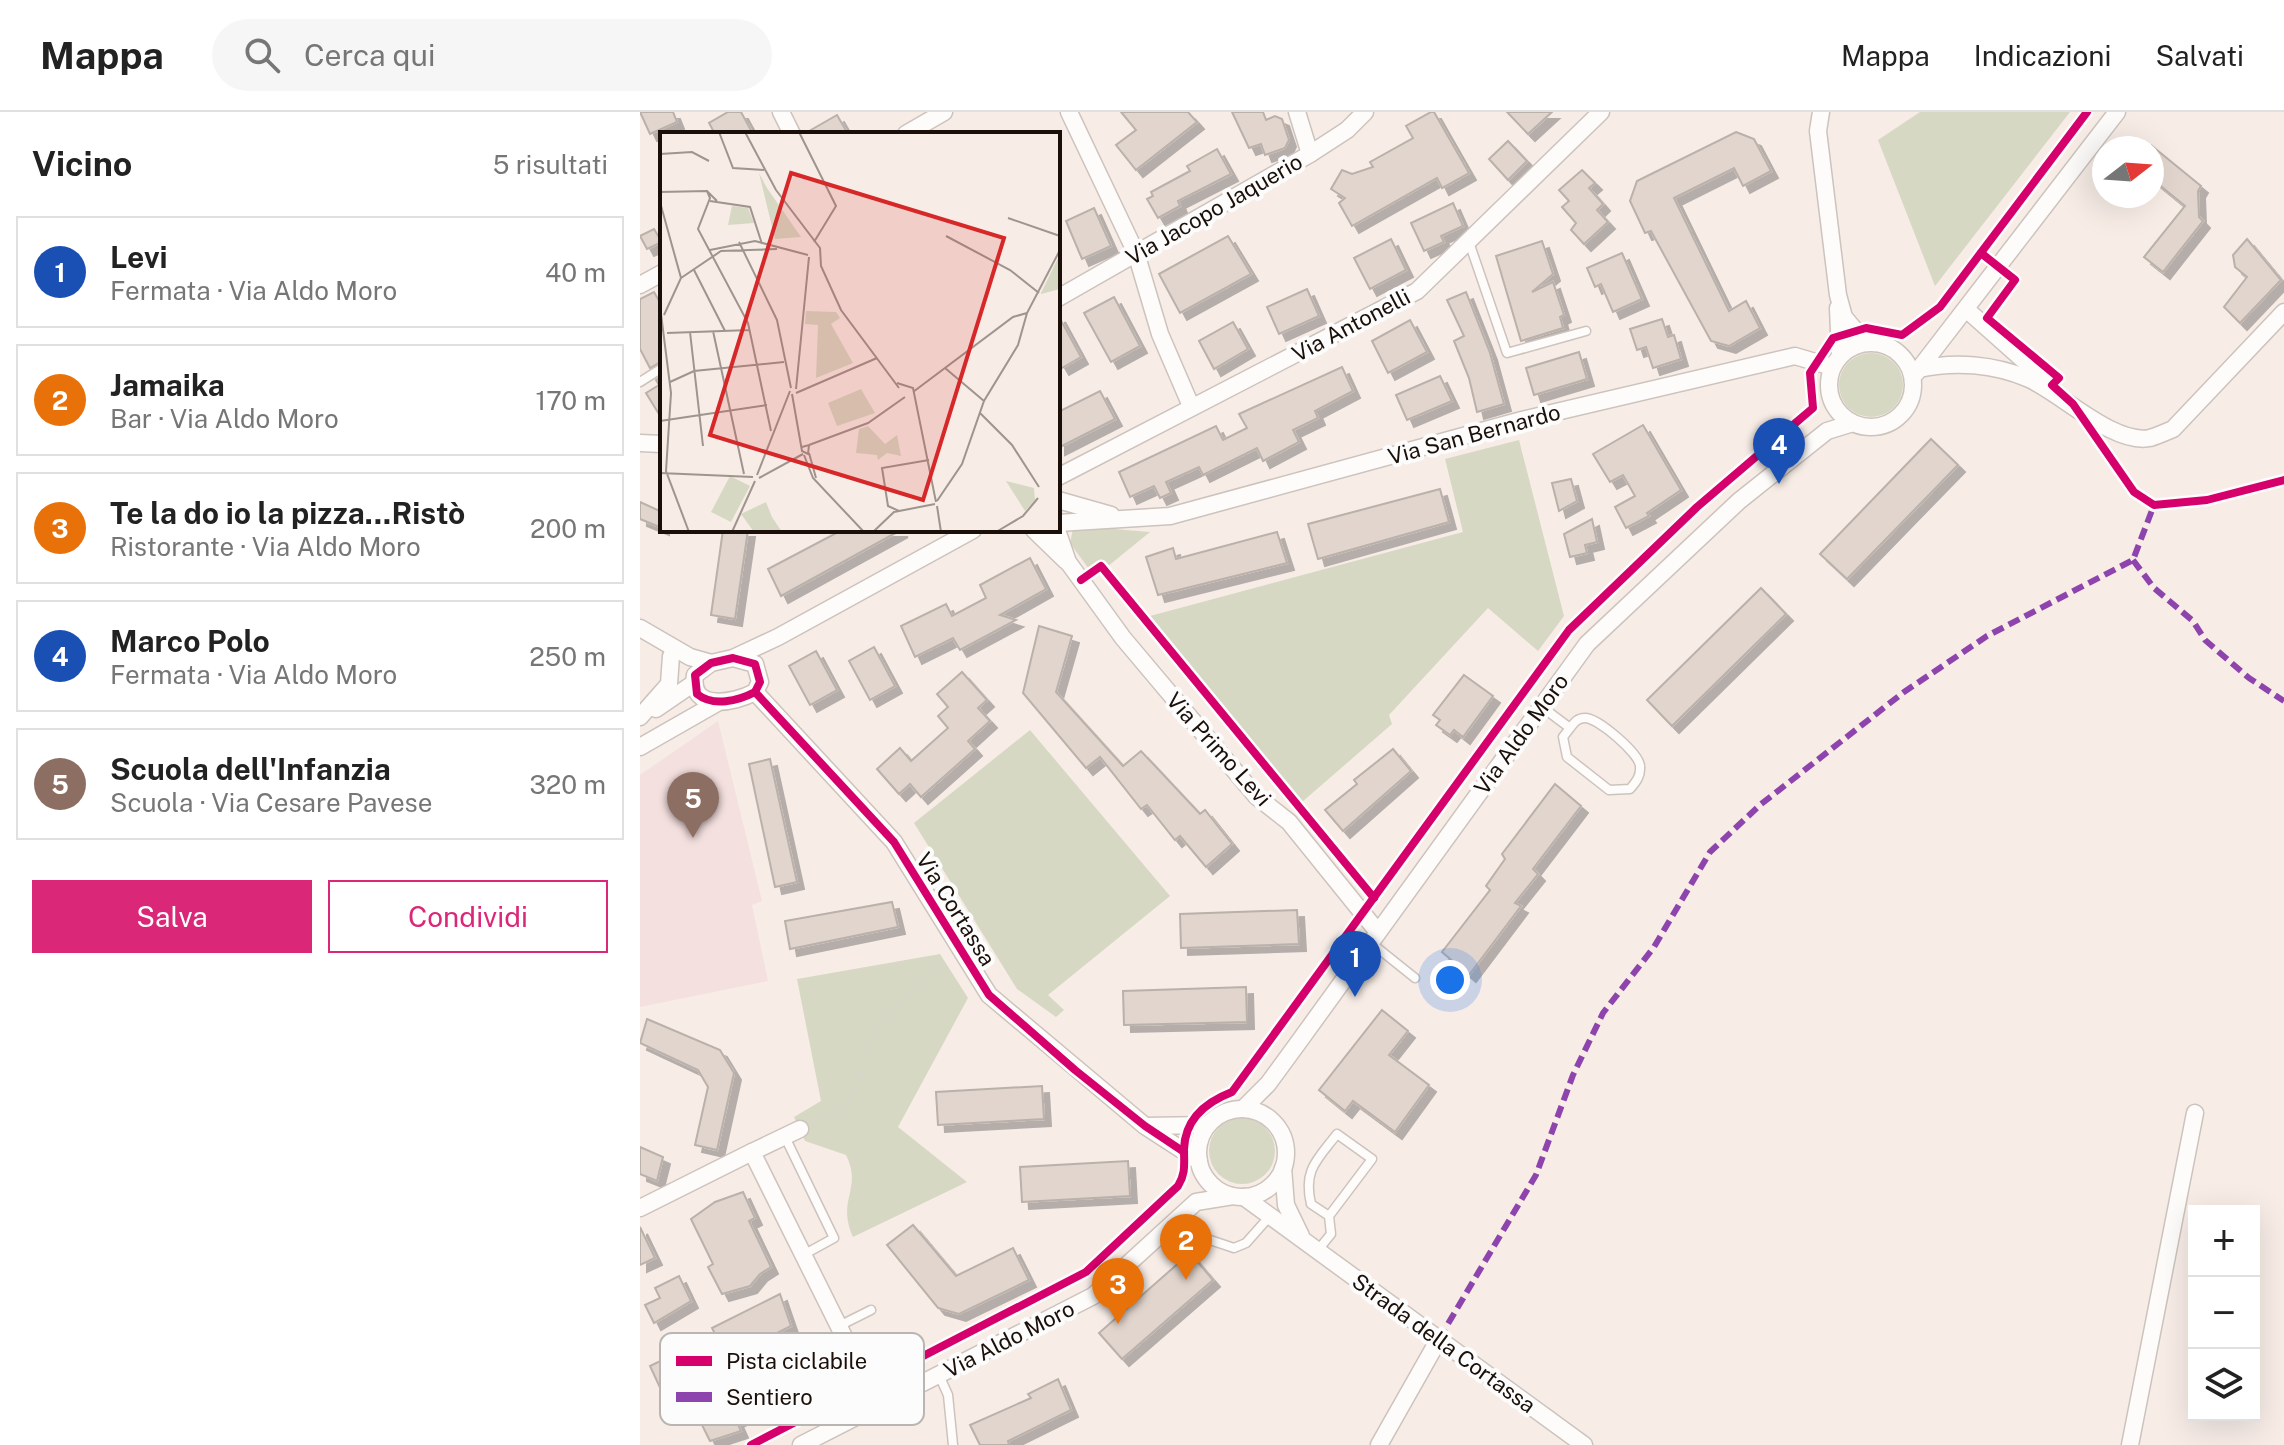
<!DOCTYPE html>
<html lang="it">
<meta charset="utf-8">
<style>
:root{--surface:#fff;--page:#f6f6f6;--text:#222;--muted:#767676;--line:#e0e0e0;--accent:#db2777}
body{margin:0;font-family:"Public Sans",sans-serif;background:var(--page);color:var(--text)}
.controls{position:absolute;right:24px;bottom:24px;display:grid;overflow:hidden;border-radius:0px;box-shadow:0 8px 32px #0002}
.controls button{width:72px;height:72px;display:grid;place-items:center;padding:0;border:0;border-bottom:2px solid var(--line);background:var(--surface);color:var(--text);font:40px sans-serif}
.compass{position:absolute;left:1452px;top:24px;width:72px;height:72px;border-radius:50%;background:var(--surface);box-shadow:0 8px 32px #0002;rotate:73deg}
.you{position:absolute;left:810px;top:868px;width:28px;height:28px;margin:-20px;border:6px solid #fff;border-radius:50%;background:#1a73e8;box-shadow:0 0 0 12px #1a73e833}
.badge{display:grid;place-items:center;width:52px;height:52px;border-radius:50%;background:var(--accent);color:#fff;font-size:26px;font-weight:700}
.pin{position:absolute;translate:-50% -66px;filter:drop-shadow(0 2px 4px #0008)}
.pin::after{content:'';position:absolute;top:42px;width:28px;height:24px;background:inherit;clip-path:polygon(0 0,100% 0,50% 100%)}
.list{margin:0;padding:0;list-style:none}
h2{display:flex;justify-content:space-between;align-items:center;height:104px;margin:0;padding:0 32px;font-size:34px}
h2 small{font-size:26px;font-weight:400;color:var(--muted)}
.list li{display:grid;grid-template-columns:52px 1fr auto;gap:24px;align-items:center;box-sizing:border-box;height:112px;margin:0 16px 16px;padding:0 16px;border:2px solid var(--line);border-radius:0px}
.list b{display:block;font-size:30px;white-space:nowrap}
.list p{margin:0;font-size:26px;white-space:nowrap;color:var(--muted)}
.list em{font-size:26px;font-style:normal;color:var(--muted)}
.actions{display:flex;gap:16px;padding:24px 32px}
.actions a{flex:1;padding:18px 0;border:2px solid var(--accent);border-radius:0px;text-align:center;font-size:28px;color:var(--accent)}
.actions .main{background:var(--accent);color:#fff}
.icon{flex:none;width:44px;height:44px;fill:none;stroke:currentColor;stroke-width:2;stroke-linecap:round;stroke-linejoin:round}
.map{position:relative;flex:none;width:1644px;height:1333px;overflow:hidden}
header{display:flex;align-items:center;gap:48px;box-sizing:border-box;height:112px;padding:0 40px;background:var(--surface);border-bottom:2px solid var(--line)}
header strong{font-size:38px}
nav{display:flex;gap:44px;margin-inline-start:auto;font-size:28px}
.search{width:560px;height:72px;background:var(--page);display:flex;align-items:center;gap:20px;box-sizing:border-box;padding:0 28px;border-radius:44px;color:var(--muted);font-size:30px}
main{display:flex}
aside{flex:1;background:var(--surface)}
.map>svg:first-child{display:block}
</style>
<header>
<strong>Mappa</strong>
<div class="search"><svg class="icon" aria-label="search" viewBox="0 0 24 24"><circle cx="10" cy="10" r="6"/><path d="M15 15l6 6"/></svg>Cerca qui</div>
<nav><a>Mappa</a><a>Indicazioni</a><a>Salvati</a></nav>
</header>
<main>
<aside>
<h2>Vicino<small>5 risultati</small></h2>
<ul class="list">
<li><span class="badge" style="background:#1a4fb4">1</span><div><b>Levi</b><p>Fermata · Via Aldo Moro</p></div><em>40 m</em></li>
<li><span class="badge" style="background:#e8710a">2</span><div><b>Jamaika</b><p>Bar · Via Aldo Moro</p></div><em>170 m</em></li>
<li><span class="badge" style="background:#e8710a">3</span><div><b>Te la do io la pizza...Ristò</b><p>Ristorante · Via Aldo Moro</p></div><em>200 m</em></li>
<li><span class="badge" style="background:#1a4fb4">4</span><div><b>Marco Polo</b><p>Fermata · Via Aldo Moro</p></div><em>250 m</em></li>
<li><span class="badge" style="background:#8d6e63">5</span><div><b>Scuola dell'Infanzia</b><p>Scuola · Via Cesare Pavese</p></div><em>320 m</em></li>
</ul>
<div class="actions"><a class="main">Salva</a><a>Condividi</a></div>
</aside>
<div class="map">
<svg width="1644" height="1333" viewBox="0 0 1644 1333">
<defs>
<filter id="shadow"><feDropShadow dx="7" dy="7" stdDeviation="0" flood-color="#0004"/></filter>
</defs>
<rect width="100%" height="100%" fill="#f7ece6"/>
<path fill="#f4e0df" d="M78 609 122 789 112 793 128 869 0 895V663Z"/>
<g fill="#d6d8c3">
<path d="M1280 0H1430L1295 174 1238 28Z"/>
<circle cx="1231" cy="273" r="32"/>
<path d="M879 328 924 504 898 539 848 496 749 603 752 612 662 690 510 504 823 420 805 347Z"/>
<path d="M438 414 510 420 467 455 461 449 449 457 430 431 433 417Z"/>
<path d="M390 618 530 784 408 883 424 898 416 905 377 877 274 711Z"/>
<path d="M300 842 328 886 258 1015 327 1070 213 1125C196 1087 223 1078 206 1043L165 1029 154 1005 181 989 157 867Z"/>
<circle cx="602" cy="1039" r="33"/>
</g>
<g fill="#e2d5cd" stroke="#bbb1ab" stroke-width="2" filter="url(#shadow)">
<path d="M0 0H33L37 10 10 22Z"/>
<path d="M88 0H101L113 22H75L69 11Z"/>
<path d="M481 0H548L557 10 496 58 476 33 496 18Z"/>
<path d="M592 0H623L626 8 635 4 642 7 649 28 645 36 625 43 621 32 609 36Z"/>
<path d="M791 0H794L829 61 802 76 797 66 712 114 699 91 705 86 691 77 702 58 712 62 733 55 730 50 773 26 766 14Z"/>
<path d="M867 0H912L888 22Z"/>
<path d="M197 3 208 22H164Z"/>
<path d="M1096 20 1114 27 1131 59 1103 74 1094 56 1034 86 1089 199 1106 189 1120 216 1089 234 1071 229 1011 119 1005 121 990 89 997 69Z"/>
<path d="M868 29 887 49 868 68 849 47Z"/>
<path d="M1512 34 1561 74 1558 79 1559 105 1563 109 1523 160 1504 145 1545 94 1512 67Z"/>
<path d="M577 37 591 62 538 89 540 94 518 106 507 87 513 84 511 80 550 59 547 54Z"/>
<path d="M942 58 955 71 949 76 963 92 957 98 968 110 944 132 931 118 936 111 922 95 929 89 919 78Z"/>
<path d="M813 91 823 114 801 124 804 130 784 139 771 111Z"/>
<path d="M454 96 471 134 442 147 426 109Z"/>
<path d="M14 117 22 130 7 137 0 124Z"/>
<path d="M588 124 611 162 540 201 519 162Z"/>
<path d="M751 127 766 158 730 177 714 146Z"/>
<path d="M1607 127 1641 168 1600 211 1584 195 1607 165 1595 155 1593 143Z"/>
<path d="M902 129 913 162 892 180 913 170 924 203 920 205 923 216 881 229 856 144Z"/>
<path d="M982 141 1002 187 973 200 961 172 955 175 947 156Z"/>
<path d="M667 177 679 204 639 222 627 195Z"/>
<path d="M14 180 22 194V249L10 256 0 237V187Z"/>
<path d="M826 180 850 241 864 292 837 300 829 266 814 229 824 224 807 188Z"/>
<path d="M474 185 500 234 471 250 444 201Z"/>
<path d="M418 203 441 245 422 256 418 249Z"/>
<path d="M1022 207 1028 225 1034 223 1041 247 1013 256 1006 235 997 238 990 217Z"/>
<path d="M770 208 787 240 748 261 732 229Z"/>
<path d="M593 210 608 237 574 257 559 229Z"/>
<path d="M939 240 947 267 894 283 886 256Z"/>
<path d="M702 255 713 279 675 299 678 306 653 318 659 330 623 349 617 336 563 363 559 355 526 370 531 381 520 386 514 374 490 385 479 360 576 314 583 328 607 316 599 302Z"/>
<path d="M22 264V307L6 281 19 273 16 268Z"/>
<path d="M800 264 812 289 767 308 756 283Z"/>
<path d="M460 279 475 307 418 336V300Z"/>
<path d="M1003 313 1041 378 1007 401 1009 404 986 416 975 395 995 384 983 363 970 370 953 342Z"/>
<path d="M1291 327 1318 353 1207 467 1180 442Z"/>
<path d="M931 367 937 389 919 399 912 371Z"/>
<path d="M800 377 809 410 678 447 668 412Z"/>
<path d="M0 390 22 400V416L0 407Z"/>
<path d="M952 407 957 430 945 433 947 441 930 445 924 422Z"/>
<path d="M83 418H108L95 507 71 503Z"/>
<path d="M202 418H261L141 484 128 457Z"/>
<path d="M637 420 647 451 518 483 506 445 533 436 536 447Z"/>
<path d="M390 446 406 477 360 503 376 508 320 538 313 526 275 545 261 514 306 492 312 504 346 486 340 473Z"/>
<path d="M1121 476 1146 502 1032 614 1007 588Z"/>
<path d="M399 514 432 524 416 580 483 654 501 639 560 702 565 698 592 732 566 755 540 724 535 728 507 693 501 697 460 645 446 656 383 581Z"/>
<path d="M234 535 255 574 230 588 209 549Z"/>
<path d="M176 539 197 578 170 593 149 554Z"/>
<path d="M322 560 347 588 338 596 350 609 328 629 335 637 281 685 270 672 259 682 237 657 260 636 271 649 308 616 298 604 308 595 297 582Z"/>
<path d="M824 563 853 584 823 625 814 618 810 623 796 613 800 608 793 603Z"/>
<path d="M753 637 771 659 703 719 685 698 717 672 714 668Z"/>
<path d="M130 647 157 770 135 775 109 652Z"/>
<path d="M915 672 941 694 893 757 898 762 875 791 881 794 829 863 802 840 850 778 846 774 865 747 862 742Z"/>
<path d="M252 790 258 815 150 837 145 809Z"/>
<path d="M657 798 659 832 541 836 540 802Z"/>
<path d="M606 875 607 910 484 913 483 879Z"/>
<path d="M742 898 768 919 749 943 789 973 755 1020 713 989 705 999 679 978Z"/>
<path d="M7 907 80 938 94 961 77 1038 55 1033 68 975 58 958 0 931Z"/>
<path d="M402 974 404 1007 298 1013 296 980Z"/>
<path d="M0 1035 23 1045 17 1069 0 1062Z"/>
<path d="M488 1049 490 1084 382 1090 380 1055Z"/>
<path d="M103 1080 115 1106 109 1109 131 1155 120 1162 110 1174 82 1182 68 1155 73 1152 51 1107 75 1090Z"/>
<path d="M273 1113 316 1164 373 1136 389 1168 319 1202 298 1196 247 1133Z"/>
<path d="M0 1115 15 1146 0 1153Z"/>
<path d="M550 1141 573 1168 482 1247 459 1221Z"/>
<path d="M39 1164 51 1189 14 1211 5 1193 20 1186 15 1176Z"/>
<path d="M140 1182 151 1214 87 1246 72 1216Z"/>
<path d="M45 1237 58 1263 22 1280 10 1254Z"/>
<path d="M418 1267 431 1298 368 1329 369 1333H340L330 1313 391 1286 388 1282Z"/>
<path d="M97 1285 106 1303 96 1308 101 1319 70 1329 61 1311 74 1305 71 1298Z"/>
</g>
<g fill="none" stroke-linecap="round" stroke-linejoin="round">
<defs>
<g id="lane">
<path d="M829 130 867 241 946 219"/>
<path d="M0 270 22 256"/>
<path d="M902 595 930 616 923 625 927 645 969 678 990 677C996 670 1001 664 1000 654 999 641 958 606 945 606 937 606 934 611 930 616"/>
<path d="M730 830 775 866"/>
<path d="M145 1025 194 1126 163 1143"/>
<path d="M541 1104 564 1126 594 1136 606 1131 630 1104"/>
<path d="M678 1138 691 1122 689 1104 732 1047 697 1022C677 1048 663 1058 671 1092L689 1104"/>
<path d="M199 1214 231 1198"/>
<path d="M299 1263 308 1283 313 1333"/>
</g>
<g id="street">
<path d="M141 0 152 22"/>
<path d="M429 0 496 141 520 222 551 294"/>
<path d="M657 0 670 42"/>
<path d="M1181 0 1178 19 1198 183 1204 205 1225 230"/>
<path d="M266 22 304 0"/>
<path d="M0 173 22 161"/>
<path d="M418 186 670 42 707 18 725 0"/>
<path d="M1198 196 1200 243"/>
<path d="M1327 198 1408 270"/>
<circle cx="1231" cy="273" r="42"/>
<path d="M1279 257C1315 249 1354 252 1389 267 1422 282 1474 333 1510 326 1517 324 1526 320 1533 317L1644 200"/>
<path d="M1276 261 1477 0"/>
<path d="M0 331 22 332"/>
<path d="M418 365 777 179 961 0"/>
<path d="M418 388 471 403"/>
<path d="M418 411 530 404 882 308 1155 244 1192 255"/>
<path d="M394 418 426 449"/>
<path d="M417 418 428 450 483 526 616 684 649 710 737 819"/>
<path d="M0 516 50 545 71 551"/>
<path d="M93 546 115 552 120 570 115 580C95 591 49 600 55 563L71 551 93 546 138 525 333 418"/>
<path d="M115 580 254 730 349 883 505 1014 559 1049"/>
<path d="M16 597 54 571"/>
<path d="M0 605 29 572 31 544"/>
<path d="M0 635 77 591"/>
<path d="M603 997 628 972 658 931 947 532 1099 389 1187 319 1213 311"/>
<circle cx="602" cy="1041" r="44"/>
<path d="M506 1014 567 1013"/>
<path d="M112 1040 160 1017"/>
<path d="M643 1056 646 1093 661 1124"/>
<path d="M604 1085 944 1333"/>
<path d="M0 1096 112 1040 238 1293"/>
<path d="M161 1333 453 1184 556 1090 593 1084"/>
<path d="M739 1333 799 1227"/>
<path d="M1490 1333 1555 1001"/>
</g>
</defs>
<use href="#lane" stroke="#cdc3bd" stroke-width="11"/>
<use href="#street" stroke="#cdc3bd" stroke-width="19"/>
<path stroke="#d8d5d2" stroke-width="3" stroke-dasharray="2 6" stroke-linecap="butt" d="M173 1010 209 991 232 925 303 847"/>
<use href="#lane" stroke="#fefcfb" stroke-width="8"/>
<use href="#street" stroke="#fefcfb" stroke-width="16"/>
<g stroke="#8e44ad" stroke-width="6" stroke-dasharray="12 6" stroke-linecap="butt">
<path d="M1493 448 1514 476 1553 509 1565 528 1609 566 1644 589"/>
<path d="M799 1227 896 1063 933 963 963 901 1014 835 1070 740 1120 693 1264 580 1347 524 1493 448 1514 393"/>
</g>
<defs>
<g id="cycleway">
<path d="M1341 141 1375 168 1347 206 1419 266 1412 273 1433 292 1494 380 1514 393 1567 388 1644 368"/>
<path d="M441 468 461 454 734 786"/>
<path d="M93 546 115 552 120 570 115 580C98 589 73 595 57 582L55 563 71 551Z"/>
<path d="M115 580 254 730 349 883 435 958 505 1014 544 1040"/>
<path d="M111 1333 446 1160 538 1074C546 1061 544 1052 544 1037 545 1007 566 990 592 980L929 518 1057 395 1173 296 1170 261 1193 226 1226 216 1262 223 1300 195 1447 0"/>
</g>
</defs>
<use href="#cycleway" stroke="#fcfcfc" stroke-width="13"/>
<use href="#cycleway" stroke="#d6006c" stroke-width="8"/>
</g>
<g text-anchor="middle" dominant-baseline="central" stroke-width="8" stroke-linejoin="round" paint-order="stroke">
<g font-size="22" fill="#1a0f09" stroke="#fcfcfc">
<text transform="translate(574 97) rotate(-30)">Via Jacopo Jaquerio</text>
<text transform="translate(711 213) rotate(-28)">Via Antonelli</text>
<text transform="translate(834 322) rotate(-15)">Via San Bernardo</text>
<text transform="translate(881 622) rotate(-54)">Via Aldo Moro</text>
<text transform="translate(579 637) rotate(48)">Via Primo Levi</text>
<text transform="translate(316 797) rotate(58)">Via Cortassa</text>
<text transform="translate(369 1227) rotate(-27)">Via Aldo Moro</text>
<text transform="translate(804 1231) rotate(36)">Strada della Cortassa</text>
</g>
</g>
<g transform="translate(20 20)">
<rect width="400" height="400" fill="#f7ece6"/>
<path d="M99 41 107 56 141 105 115 107ZM72 74 88 76 94 91 68 93ZM400 122V157L381 162V161ZM146 179 176 180 180 186 171 192 193 231 156 246 158 193 145 192ZM201 257 215 281 177 294 168 271ZM208 294 225 312 237 303 241 324 227 321 218 328 217 323 196 321 199 297ZM70 344 90 354 71 390 51 380ZM346 349 374 356 375 368 365 379ZM106 370 112 385 122 400H94L81 382Z" fill="#d6d8c3"/>
<path fill="none" stroke="#9f948e" stroke-width="2" d="M59 0 73 36 104 38M85 0 116 58 160 116 161 134 181 178 239 256M139 0 176 74 154 110M0 22 32 20 49 29M47 59 50 66 38 97 88 191 111 299M0 60 47 59 57 69M50 69 90 75 102 112M0 70 21 146 4 183M348 86 400 104M286 104 350 138 379 161M79 110 117 188 131 256M50 118 95 109 148 123M34 138 65 199M21 146 61 119 117 117M0 174 11 261 6 339 29 400M53 199 84 342M30 200 43 314M7 201 90 198M285 236 324 269M10 250 34 239 124 230M237 251 253 256 276 370M136 257 149 125M253 260 353 185 367 181M136 261 217 226M132 262 142 319 148 322 149 313 142 315M320 281 352 313 379 355M0 289 107 273M149 313 208 291 245 265M149 321 156 346M144 323 153 346 204 400M0 341 93 345M97 343 130 259M99 346 143 322M277 369 302 332 324 269 358 213 367 181 400 118M277 374 281 400M239 379 228 374 222 336 269 328M72 400 95 349M213 400 234 380 275 372M336 400 363 384 378 366"/>
<path fill="#d62828" fill-opacity="0.15" stroke="#d62828" stroke-width="4" d="M131 41 344 106 263 368 50 303Z"/>
<rect width="400" height="400" fill="none" stroke="#1a0f09" stroke-width="4"/>
</g>
<rect x="20" y="1221" width="264" height="92" rx="12" fill="#fcfcfc" stroke="#b8b5b3" stroke-width="2"/>
<rect x="36" y="1244" width="36" height="10" fill="#d6006c"/>
<rect x="36" y="1280" width="36" height="10" fill="#8e44ad"/>
<g font-size="22" fill="#1a0f09">
<text x="86" y="1257">Pista ciclabile</text>
<text x="86" y="1293">Sentiero</text>
</g>
</svg>
<div class="controls">
<button>+</button>
<button>−</button>
<button><svg class="icon" aria-label="layers" viewBox="0 0 24 24"><path d="M12 4l9 5-9 5-9-5zM3 14l9 5 9-5"/></svg></button>
</div>
<svg class="compass" viewBox="-18 -18 36 36"><path d="M0-13l5 13h-10z" fill="#e53935"/><path d="M0 13l5-13h-10z" fill="#767676"/></svg>
<div class="you"></div>
<div class="pin badge" style="left:715px;top:885px;background:#1a4fb4">1</div>
<div class="pin badge" style="left:546px;top:1168px;background:#e8710a">2</div>
<div class="pin badge" style="left:478px;top:1212px;background:#e8710a">3</div>
<div class="pin badge" style="left:1139px;top:372px;background:#1a4fb4">4</div>
<div class="pin badge" style="left:53px;top:726px;background:#8d6e63">5</div>
</div>
</main>
